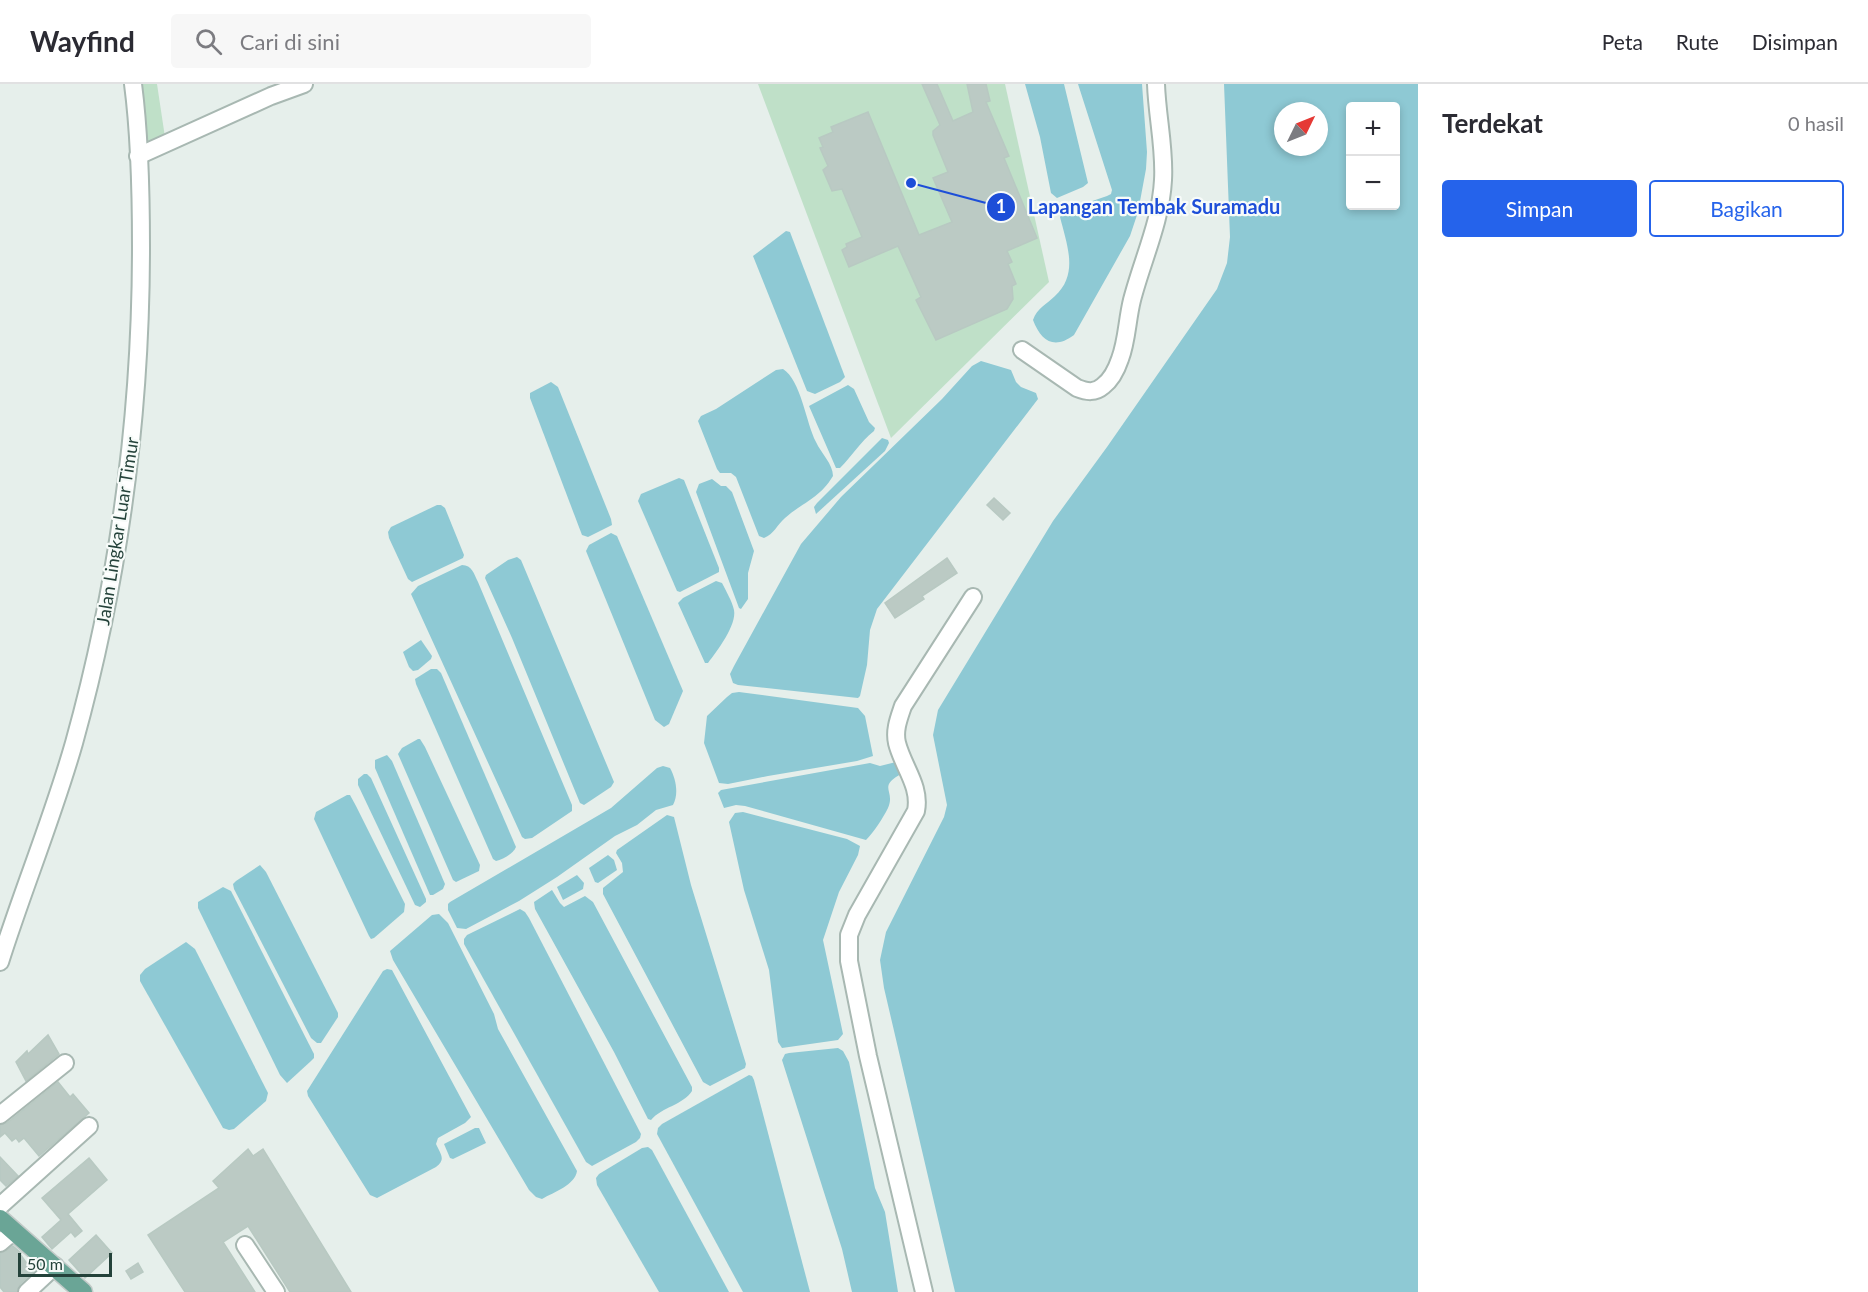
<!DOCTYPE html>
<html lang="id">
<meta charset="utf-8">
<style>
:root{--surface:#fff;--page:#f7f7f7;--text:#2b2b33;--muted:#7c7c81;--line:#e1e1e2;--accent:#2563eb}
body{margin:0;font-family:Lato,sans-serif;background:var(--page);color:var(--text)}
.controls{position:absolute;right:18px;top:18px;display:grid;overflow:hidden;border-radius:6px;box-shadow:0 3px 9px #0003}
.controls button{width:54px;height:54px;display:grid;place-items:center;padding:0;border:0;border-bottom:2px solid var(--line);background:var(--surface);color:var(--text);font:30px sans-serif}
.compass{position:absolute;left:1274px;top:18px;width:54px;height:54px;border-radius:50%;background:var(--surface);box-shadow:0 3px 9px #0003;rotate:47deg}
.scale{position:absolute;left:18px;bottom:15px;width:94px;box-sizing:border-box;padding-left:6px;border:3px solid #24423a;border-top:0;font-size:16px;line-height:21px;white-space:nowrap;color:#24423a;-webkit-text-stroke:4px #f7fbf9;paint-order:stroke}
.list{margin:0;padding:0;list-style:none}
h2{display:flex;justify-content:space-between;align-items:center;height:78px;margin:0;padding:0 24px;font-size:26px}
h2 small{font-size:20px;font-weight:400;color:var(--muted)}
.actions{display:flex;gap:12px;padding:18px 24px}
.actions a{flex:1;padding:14px 0;border:2px solid var(--accent);border-radius:6px;text-align:center;font-size:21px;color:var(--accent)}
.actions .main{background:var(--accent);color:#fff}
.icon{flex:none;width:33px;height:33px;fill:none;stroke:currentColor;stroke-width:2;stroke-linecap:round;stroke-linejoin:round}
.map{position:relative;flex:none;width:1418px;height:1208px;overflow:hidden}
header{display:flex;align-items:center;gap:36px;box-sizing:border-box;height:84px;padding:0 30px;background:var(--surface);border-bottom:2px solid var(--line)}
header strong{font-size:28px}
nav{display:flex;gap:33px;margin-inline-start:auto;font-size:21px}
.search{width:420px;height:54px;background:var(--page);display:flex;align-items:center;gap:15px;box-sizing:border-box;padding:0 21px;border-radius:6px;color:var(--muted);font-size:22px}
main{display:flex}
aside{flex:1;background:var(--surface)}
.map>svg:first-child{display:block}
</style>
<header>
<strong>Wayfind</strong>
<div class="search"><svg class="icon" aria-label="search" viewBox="0 0 24 24"><circle cx="10" cy="10" r="6"/><path d="M15 15l6 6"/></svg>Cari di sini</div>
<nav><a>Peta</a><a>Rute</a><a>Disimpan</a></nav>
</header>
<main>
<div class="map">
<svg width="1418" height="1208" viewBox="0 0 1418 1208">
<rect width="100%" height="100%" fill="#e6efeb"/>
<g fill="#bfe0c8">
<path d="M133 0H157L166 60 138 72Z"/>
<path d="M758 0H1005L1049 198 891 354Z"/>
</g>
<g fill="#8ec9d4" fill-rule="evenodd">
<path d="M1025 0H1064L1088 99 1083 103 1057 114 1051 109 1040 53Z"/>
<path d="M1078 0H1142L1147 68 1146 85 1138 128 1130 152 1074 251C1054 266 1041 257 1033 236 1037 224 1047 220 1055 212 1079 190 1067 161 1060 133L1066 126 1107 112 1111 110 1112 106Z"/>
<path d="M1224 0H1418V1208H955L884 904 880 876 886 848 944 733 947 721 933 651 938 626 1053 437 1107 363 1217 205 1227 179 1230 153ZM1350 22H1396V122H1350ZM1283 27H1319V63H1283Z"/>
<path d="M786 147 790 148 845 293 840 298 815 310 807 307 753 172Z"/>
<path d="M981 277 1011 286 1016 298 1021 303 1036 309 1038 315 877 525 870 546 867 581 860 612 858 614 738 601 733 599 730 590 734 582 801 460 841 413 942 315 972 282Z"/>
<path d="M783 285C801 296 806 339 816 358 821 369 833 380 833 392 819 415 803 418 785 434 777 441 774 450 764 454L759 452 736 393 731 389H720L717 385 698 337 701 332 716 325 776 286Z"/>
<path d="M551 298 558 303 611 435 612 441 588 453 582 451 530 314V309Z"/>
<path d="M848 301 854 305 869 338 875 344 874 347C860 358 852 372 840 384H836L809 322Z"/>
<path d="M882 354 888 356 889 359 885 367 816 430 814 423 817 419Z"/>
<path d="M679 394 684 396 719 484V488L680 508 677 507 638 417 641 410Z"/>
<path d="M712 395 721 402H726L732 408 754 467 748 489V515L741 525 739 524 696 408 699 400Z"/>
<path d="M437 421H441L445 424 464 471 463 474 412 498 408 495 389 454 388 448 391 443Z"/>
<path d="M611 449 617 452 683 607 669 640 664 643 655 636 586 467 589 461Z"/>
<path d="M517 473 521 476 614 698 611 703 584 721 580 719 512 554 485 494 486 491 508 476Z"/>
<path d="M462 481C472 481 474 490 478 498L572 721V727L532 754 525 755 522 753 411 510 418 502Z"/>
<path d="M716 497 722 499C726 507 732 517 734 526 737 541 717 567 708 579H705L678 519 683 514Z"/>
<path d="M421 556 432 572 431 575 418 586 413 587 409 583 403 568Z"/>
<path d="M431 585H437L441 589 516 763C513 770 503 775 496 777L493 775 416 600 415 595Z"/>
<path d="M739 608 858 624 865 632 873 672 857 677 768 692 728 700 719 699 704 659 707 632 727 613 732 609Z"/>
<path d="M418 655H420L425 663 480 781 479 787 456 798 453 796 398 670 402 664Z"/>
<path d="M387 671 392 677 445 800 443 805 433 811H430L375 684V676Z"/>
<path d="M900 677 903 689C876 703 896 706 888 724 883 734 874 748 866 756L745 722 736 721 724 724 718 709 721 706 870 679 880 682Z"/>
<path d="M663 682 670 684C676 695 679 710 673 721L656 726 637 741 615 752 557 793 519 817 466 845 457 844 448 826V820L450 818 611 724 657 684Z"/>
<path d="M364 690H367L371 694 426 815V818L420 823 415 821 358 701V695Z"/>
<path d="M347 711H350L356 722 405 820 404 828 374 854 371 855 369 852 314 735 316 728Z"/>
<path d="M743 728 847 755 860 762 858 771 839 808 823 856 843 950 838 956 782 964 778 958 769 886 744 806 729 738 735 729Z"/>
<path d="M667 731 674 733 691 801 746 980 745 984 710 1002 703 998 603 810V804L623 788 622 779 616 769 617 766Z"/>
<path d="M608 771 614 776 617 786 598 799 595 798 589 784Z"/>
<path d="M260 781 266 788 338 929V933L321 959H317L311 954 234 805 233 800 236 797Z"/>
<path d="M577 791 584 799 583 805 563 816 557 803Z"/>
<path d="M223 803 231 807 314 970V974L311 977 287 999 280 991 198 824V818Z"/>
<path d="M552 806 560 819 564 823 585 812 593 818 692 1003V1007C683 1021 662 1023 651 1036L648 1035 614 968 535 825 534 818Z"/>
<path d="M520 825 525 828 529 834 641 1050 640 1054 636 1058 592 1082 586 1078 464 860V855L467 851Z"/>
<path d="M439 830 448 839 494 930 498 945 577 1087C575 1101 554 1108 542 1115L536 1113 529 1106 393 876 390 867 432 831Z"/>
<path d="M186 858 195 865 268 1009 266 1017 234 1045 229 1046 223 1044 140 897V891L145 885Z"/>
<path d="M387 885 392 886 471 1033 465 1039 438 1054 436 1060C441 1071 446 1075 436 1083L377 1114 370 1111 308 1012 307 1007 383 887Z"/>
<path d="M838 964 843 967 849 978 875 1104 885 1128 898 1208H852L842 1165 782 976 785 970 789 969Z"/>
<path d="M749 991 752 992 754 996 810 1208H743L657 1050 658 1044 662 1040Z"/>
<path d="M475 1044H479L486 1059 453 1075 450 1074 444 1060Z"/>
<path d="M648 1063 652 1066 729 1208H659L597 1101 596 1094 599 1090 642 1064Z"/>
</g>
<g fill="#bbcac4" stroke="#b8c9c2" stroke-width="1.5">
<path d="M922 0H937L953 37 973 28 967 0H986L990 17 986 18 1009 72 1004 74 1037 154 1007 167 1012 178 1008 180 1016 200 1012 202 1013 215 1007 225 936 256 916 216 921 213 898 162 849 183 842 166 847 163 846 160 862 153 842 105 832 107 823 86 828 82 820 64 823 63 819 54 833 48 831 43 868 28 919 151 952 138 933 94 948 88 933 51V47L940 41Z"/>
<path d="M994 414 1010 429 1003 436 987 421Z"/>
<path d="M947 474 957 489 922 512 924 515 895 534 885 519Z"/>
<path d="M48 951 59 970 26 997 16 978 27 967 28 970Z"/>
<path d="M58 998 70 1013 73 1010 89 1029 39 1072 24 1054 19 1058 16 1054 12 1057 5 1049 0 1053V1041L7 1039Z"/>
<path d="M248 1065 253 1072 263 1065 351 1208H290L248 1142 223 1158 255 1208H185L148 1151 219 1104 213 1097Z"/>
<path d="M0 1073 18 1092 6 1102 0 1096Z"/>
<path d="M89 1074 107 1096 68 1130 82 1147 75 1153 71 1148 52 1165 42 1153 61 1136 42 1114Z"/>
<path d="M96 1151 112 1169 85 1194 69 1176Z"/>
<path d="M13 1162 21 1169 20 1170 33 1188 20 1200 17 1208H4L0 1203V1169L6 1167Z"/>
<path d="M138 1179 143 1188 131 1195 126 1187Z"/>
</g>
<g fill="none" stroke-linecap="round" stroke-linejoin="round">
<defs>
<g id="minor">
<path d="M138 72 271 12 304 0"/>
<path d="M1022 266 1077 304C1087 308 1095 309 1103 302 1111 296 1117 284 1120 275 1127 257 1127 236 1132 216 1142 177 1161 137 1163 96 1165 65 1157 32 1156 0"/>
<path d="M0 878C23 805 53 733 74 659 119 497 141 331 141 163 141 109 140 53 133 0"/>
<path d="M0 1031 65 979"/>
<path d="M0 1122 89 1042"/>
<path d="M0 1159 14 1147"/>
<path d="M245 1161 276 1208"/>
<path d="M27 1208 55 1182"/>
<path d="M924 1208 868 972 849 877V851L857 831 916 727C921 702 903 683 897 659 894 646 899 634 903 622L973 513"/>
</g>
<path id="major" d="M0 1135 83 1208"/>
</defs>
<use href="#minor" stroke="#a8b8b2" stroke-width="20"/>
<use href="#major" stroke="#c2cac8" stroke-width="21"/>
<use href="#minor" stroke="#fff" stroke-width="16"/>
<use href="#major" stroke="#6aa596" stroke-width="18"/>
</g>
<g text-anchor="middle" dominant-baseline="central" stroke-width="4.5" stroke-linejoin="round" paint-order="stroke">
<g font-size="18" fill="#24423a" stroke="#f7fbf9">
<text transform="translate(117 447) rotate(-81)">Jalan Lingkar Luar Timur</text>
</g>
</g>
<path fill="none" stroke="#1d4ed8" stroke-width="2" d="M911 99L1001 123"/>
<g fill="#1d4ed8" stroke="#f7fbf9" stroke-width="2">
<circle cx="911" cy="99" r="6"/>
<circle cx="1001" cy="123" r="15"/>
</g>
<g font-size="18" text-anchor="middle" font-weight="bold" fill="#fff">
<text x="1001" y="129">1</text>
</g>
<g font-size="20" text-anchor="middle" font-weight="bold" fill="#1d4ed8" stroke="#f7fbf9" stroke-width="4.5" stroke-linejoin="round" paint-order="stroke">
<text x="1154" y="130">Lapangan Tembak Suramadu</text>
</g>
</svg>
<div class="controls">
<button>+</button>
<button>−</button>
</div>
<svg class="compass" viewBox="-18 -18 36 36"><path d="M0-13l5 13h-10z" fill="#e53935"/><path d="M0 13l5-13h-10z" fill="#7c7c81"/></svg>
<div class="scale">50 m</div>
</div>
<aside>
<h2>Terdekat<small>0 hasil</small></h2>
<ul class="list">
</ul>
<div class="actions"><a class="main">Simpan</a><a>Bagikan</a></div>
</aside>
</main>
